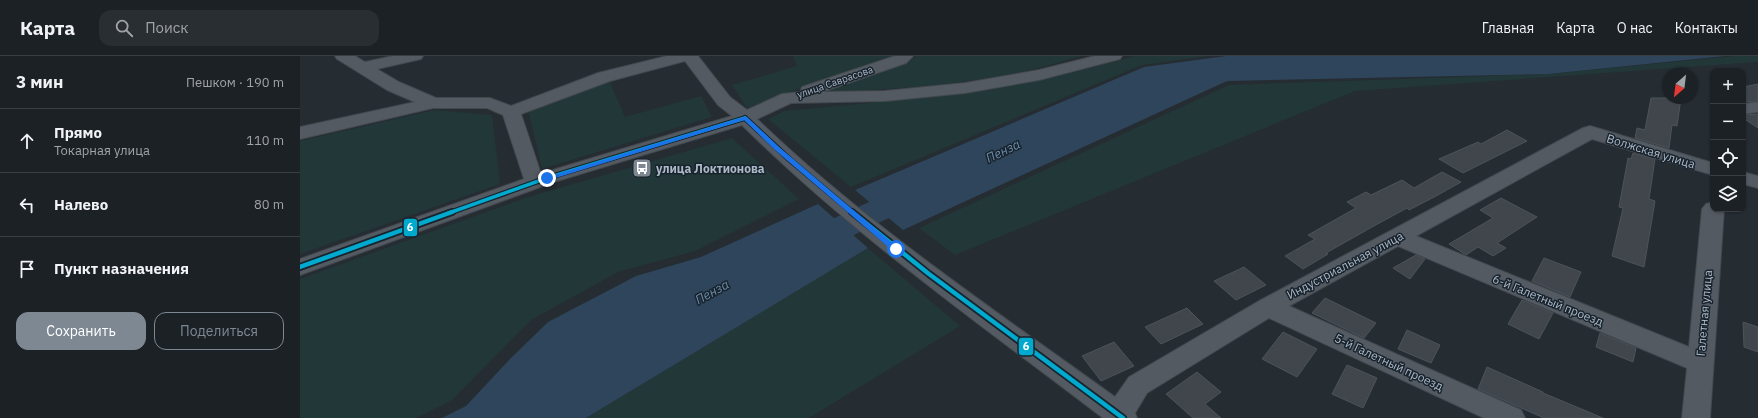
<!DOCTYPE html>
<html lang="ru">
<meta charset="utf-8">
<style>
:root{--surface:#1c2126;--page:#292e32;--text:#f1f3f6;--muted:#a0a3a7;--line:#3a3e43;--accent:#7d8892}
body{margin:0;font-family:"IBM Plex Sans",sans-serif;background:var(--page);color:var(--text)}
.controls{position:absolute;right:12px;top:12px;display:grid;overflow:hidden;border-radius:8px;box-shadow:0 1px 3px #0004}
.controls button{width:36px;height:36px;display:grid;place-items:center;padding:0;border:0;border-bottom:1px solid var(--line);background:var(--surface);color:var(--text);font:20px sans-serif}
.compass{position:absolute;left:1362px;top:12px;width:36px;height:36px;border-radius:50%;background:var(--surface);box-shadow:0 1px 3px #0004;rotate:208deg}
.stop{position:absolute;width:12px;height:12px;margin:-9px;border:3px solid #1a73e8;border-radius:50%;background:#fff}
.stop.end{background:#1a73e8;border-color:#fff;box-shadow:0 1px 4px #0008}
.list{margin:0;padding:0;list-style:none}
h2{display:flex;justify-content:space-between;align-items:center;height:52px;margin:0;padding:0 16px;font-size:17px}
h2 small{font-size:13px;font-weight:400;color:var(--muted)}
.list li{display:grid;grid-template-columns:26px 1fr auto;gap:12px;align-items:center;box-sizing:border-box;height:64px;padding:0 16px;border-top:1px solid var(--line)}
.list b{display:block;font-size:15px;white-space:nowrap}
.list p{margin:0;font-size:13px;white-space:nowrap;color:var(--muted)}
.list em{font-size:13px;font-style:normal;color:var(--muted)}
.actions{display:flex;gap:8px;padding:12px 16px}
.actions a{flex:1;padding:9px 0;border:1px solid var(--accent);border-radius:12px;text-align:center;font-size:14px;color:var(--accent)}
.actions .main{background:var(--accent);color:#fff}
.icon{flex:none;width:22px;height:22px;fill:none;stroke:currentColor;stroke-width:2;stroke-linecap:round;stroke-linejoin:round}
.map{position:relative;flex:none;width:1458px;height:362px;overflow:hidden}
header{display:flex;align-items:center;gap:24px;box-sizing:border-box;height:56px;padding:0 20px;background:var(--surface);border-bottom:1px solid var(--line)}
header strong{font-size:19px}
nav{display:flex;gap:22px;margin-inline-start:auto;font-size:14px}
.search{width:280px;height:36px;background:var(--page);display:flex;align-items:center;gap:10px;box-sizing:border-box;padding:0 14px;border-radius:12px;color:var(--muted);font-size:15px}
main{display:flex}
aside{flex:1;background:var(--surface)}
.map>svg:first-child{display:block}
</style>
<header>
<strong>Карта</strong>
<div class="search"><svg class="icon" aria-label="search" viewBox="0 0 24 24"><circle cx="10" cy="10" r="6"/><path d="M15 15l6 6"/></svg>Поиск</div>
<nav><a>Главная</a><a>Карта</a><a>О нас</a><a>Контакты</a></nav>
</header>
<main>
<aside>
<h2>3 мин<small>Пешком · 190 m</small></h2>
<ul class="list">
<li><svg class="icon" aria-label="ahead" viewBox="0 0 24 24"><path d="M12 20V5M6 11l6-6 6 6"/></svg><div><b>Прямо</b><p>Токарная улица</p></div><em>110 m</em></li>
<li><svg class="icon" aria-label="left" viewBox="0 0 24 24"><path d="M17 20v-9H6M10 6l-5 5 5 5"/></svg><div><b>Налево</b></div><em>80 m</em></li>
<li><svg class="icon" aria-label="arrive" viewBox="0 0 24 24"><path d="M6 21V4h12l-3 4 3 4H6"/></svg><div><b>Пункт назначения</b></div></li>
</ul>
<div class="actions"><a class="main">Сохранить</a><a>Поделиться</a></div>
</aside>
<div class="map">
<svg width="1458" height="362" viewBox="0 0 1458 362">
<rect width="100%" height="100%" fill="#252c32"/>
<g fill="#223738">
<path d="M493 0H593L514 27 447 52 432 29 497 10Z"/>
<path d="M616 0H781C763 5 744 11 725 15 656 30 586 34 516 36L605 8Z"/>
<path d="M834 0H909L842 9 551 131 468 63 485 55C601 44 722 34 834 0Z"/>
<path d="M1434 0H1458V6L1055 35 655 199 619 172 929 29 1248 18Z"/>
<path d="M309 24 325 61 401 40 412 61 242 113 228 53Z"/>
<path d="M134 54 192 59 200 128 0 198V85Z"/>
<path d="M432 82 499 143 395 195 318 216 231 264 152 344 116 362H0V223L228 141Z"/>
<path d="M568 192 660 270 509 362H286Z"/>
</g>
<g fill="#2e455b">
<path d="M926 0H1425L1248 18 927 25 603 174 555 134 844 11Z"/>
<path d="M518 148 568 192 286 362H142L166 350 211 302 248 266 336 220 401 201Z"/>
</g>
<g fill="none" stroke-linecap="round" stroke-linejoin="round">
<path fill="#2e455b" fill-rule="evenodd" d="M621 124 632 127 637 134 632 141 513 199 501 202 489 199 484 191 489 183 610 127Z"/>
</g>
<g fill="#40464c" stroke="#4c545a">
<path d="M1458 28V45L1443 46V31Z"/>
<path d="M1351 42H1381L1377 70 1372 69 1369 92 1335 82 1337 72 1345 74Z"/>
<path d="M1458 58V72L1443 62V59Z"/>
<path d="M1207 74 1227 85 1163 117 1139 103 1178 86 1181 88Z"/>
<path d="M1333 97 1355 103 1349 143 1355 145 1344 211 1312 200 1323 152 1319 151 1328 102 1331 103Z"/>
<path d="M1142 116 1161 126 1136 140 1109 154 1107 152 1072 171 1026 197 1028 198 1003 213 985 200 1015 183 1008 179 1056 152 1047 146 1066 136 1071 139 1102 124 1114 132Z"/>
<path d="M1201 142 1237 161 1197 187 1206 192 1193 200 1178 191 1166 199 1149 188 1193 162 1180 154Z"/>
<path d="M1116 199 1125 203 1110 223 1093 212Z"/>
<path d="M1244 202 1281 216 1270 241 1232 225Z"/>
<path d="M944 211 966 229 936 244 914 225Z"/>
<path d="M1025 242 1076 267 1064 282 1012 257Z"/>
<path d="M1222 244 1253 257 1239 283 1208 268Z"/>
<path d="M887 252 903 268 861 288 845 271Z"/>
<path d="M1443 266 1458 271V296L1444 291Z"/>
<path d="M1107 274 1140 289 1131 307 1098 293Z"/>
<path d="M983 276 1017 293 997 321 962 303Z"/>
<path d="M1300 277 1336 292 1333 306 1296 291Z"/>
<path d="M814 286 834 310 801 325 782 300Z"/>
<path d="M1047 309 1077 322 1063 352 1032 338Z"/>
<path d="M1187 311 1243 336V337L1303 362H1244L1178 333Z"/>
<path d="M897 316 921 336 905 348 921 362H893L866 338Z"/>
</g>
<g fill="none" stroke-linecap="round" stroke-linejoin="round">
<defs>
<g id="minor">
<path d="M35 0H55L65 6 93 0H123L121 3 77 13 99 26 136 42H190L211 50 298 17 367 0H398L430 41 447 54 482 38 500 36 502 31 595 0H613L606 7 522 36 585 35 665 27 739 14 795 0H822L820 3 739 24 665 37 585 45 491 47 457 63C566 168 693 253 815 341L829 321 959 245 1283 72 1290 70 1297 72 1413 107V119L1292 83 1116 180 1389 291 1402 153 1406 148 1413 146V153H1424L1410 362H1382L1387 312 1098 190 989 250 1221 354 1225 362H1184L969 262 847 337 835 357 837 362H803C680 268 552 178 442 69L254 126 0 219V203L224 123 203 59 187 52H133L0 83V71L115 46 87 34 37 3ZM385 5 418 49 432 60 246 116 240 115 221 58 310 25Z"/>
<path d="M1458 46V56L1443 58V48Z"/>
<path d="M1443 116 1458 120V132L1443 128Z"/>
</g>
</defs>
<use href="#minor" stroke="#42484d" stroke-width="2"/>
<use href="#minor" fill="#545a62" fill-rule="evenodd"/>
<defs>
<g id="bus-1-far1">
<path d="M445 62 489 103 553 157"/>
<path d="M149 157 247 122 445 62"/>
</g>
<g id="bus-1">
<path d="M552 156 629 218 823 362"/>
<path d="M0 211 152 156"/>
</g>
</defs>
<use href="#bus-1-far1" stroke="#18232d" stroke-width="6"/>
<use href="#bus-1" stroke="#18232d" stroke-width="8"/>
<use href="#bus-1-far1" stroke="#00a9ce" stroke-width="3.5"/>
<use href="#bus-1" stroke="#00a9ce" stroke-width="4.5"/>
</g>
<path fill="#1a73e8" d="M443 61H447L479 91 598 192V195H593L475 94 444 64 249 124 244 122Z"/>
<defs>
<symbol id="bus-square" viewBox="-11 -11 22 22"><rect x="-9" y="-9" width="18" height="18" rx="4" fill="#7d8892" stroke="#18232d"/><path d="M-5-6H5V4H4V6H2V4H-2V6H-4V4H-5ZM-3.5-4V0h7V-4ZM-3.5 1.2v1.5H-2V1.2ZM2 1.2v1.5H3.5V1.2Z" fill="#fff"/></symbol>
</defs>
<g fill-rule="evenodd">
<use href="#bus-square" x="331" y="101" width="22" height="22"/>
</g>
<g text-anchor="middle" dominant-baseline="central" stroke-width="3" stroke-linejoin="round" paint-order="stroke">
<g font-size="10" fill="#acb9c6" stroke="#18232d">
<text transform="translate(535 26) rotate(-19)">улица Саврасова</text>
</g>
<g font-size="12" fill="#acb9c6" stroke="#18232d">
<text transform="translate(1351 95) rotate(17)">Волжская улица</text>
<text transform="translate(1045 209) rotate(-28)">Индустриальная улица</text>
<text transform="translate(1248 244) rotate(22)">6-й Галетный проезд</text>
<text transform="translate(1404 257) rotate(-85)">Галетная улица</text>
<text transform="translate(1089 306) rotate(25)">5-й Галетный проезд</text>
</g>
<g font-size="12" font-weight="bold" fill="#acb9c6" stroke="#18232d" text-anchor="start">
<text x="356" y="112">улица Локтионова</text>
</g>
<g font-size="13" font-style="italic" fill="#6b8dab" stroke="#18232d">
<text transform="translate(703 95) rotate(-26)">Пенза</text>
<text transform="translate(412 236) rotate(-29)">Пенза</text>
</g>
</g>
<g stroke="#18232d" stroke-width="1.5">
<rect x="103" y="162" width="15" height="19" rx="4" fill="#00a9ce"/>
<rect x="718" y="281" width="16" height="19" rx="4" fill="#00a9ce"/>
</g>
<g font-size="11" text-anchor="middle" font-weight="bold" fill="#fff">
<text x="110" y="175">6</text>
<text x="726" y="294">6</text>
</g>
</svg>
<div class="controls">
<button>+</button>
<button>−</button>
<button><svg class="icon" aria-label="locate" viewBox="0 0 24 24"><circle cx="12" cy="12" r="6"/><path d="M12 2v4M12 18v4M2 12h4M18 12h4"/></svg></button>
<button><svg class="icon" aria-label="layers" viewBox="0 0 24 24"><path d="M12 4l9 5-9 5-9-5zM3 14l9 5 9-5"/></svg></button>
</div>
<svg class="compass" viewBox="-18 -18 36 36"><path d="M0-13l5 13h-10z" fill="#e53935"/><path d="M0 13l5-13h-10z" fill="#a0a3a7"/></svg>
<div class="stop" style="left:596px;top:193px"></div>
<div class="stop end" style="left:247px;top:122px"></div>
</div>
</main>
